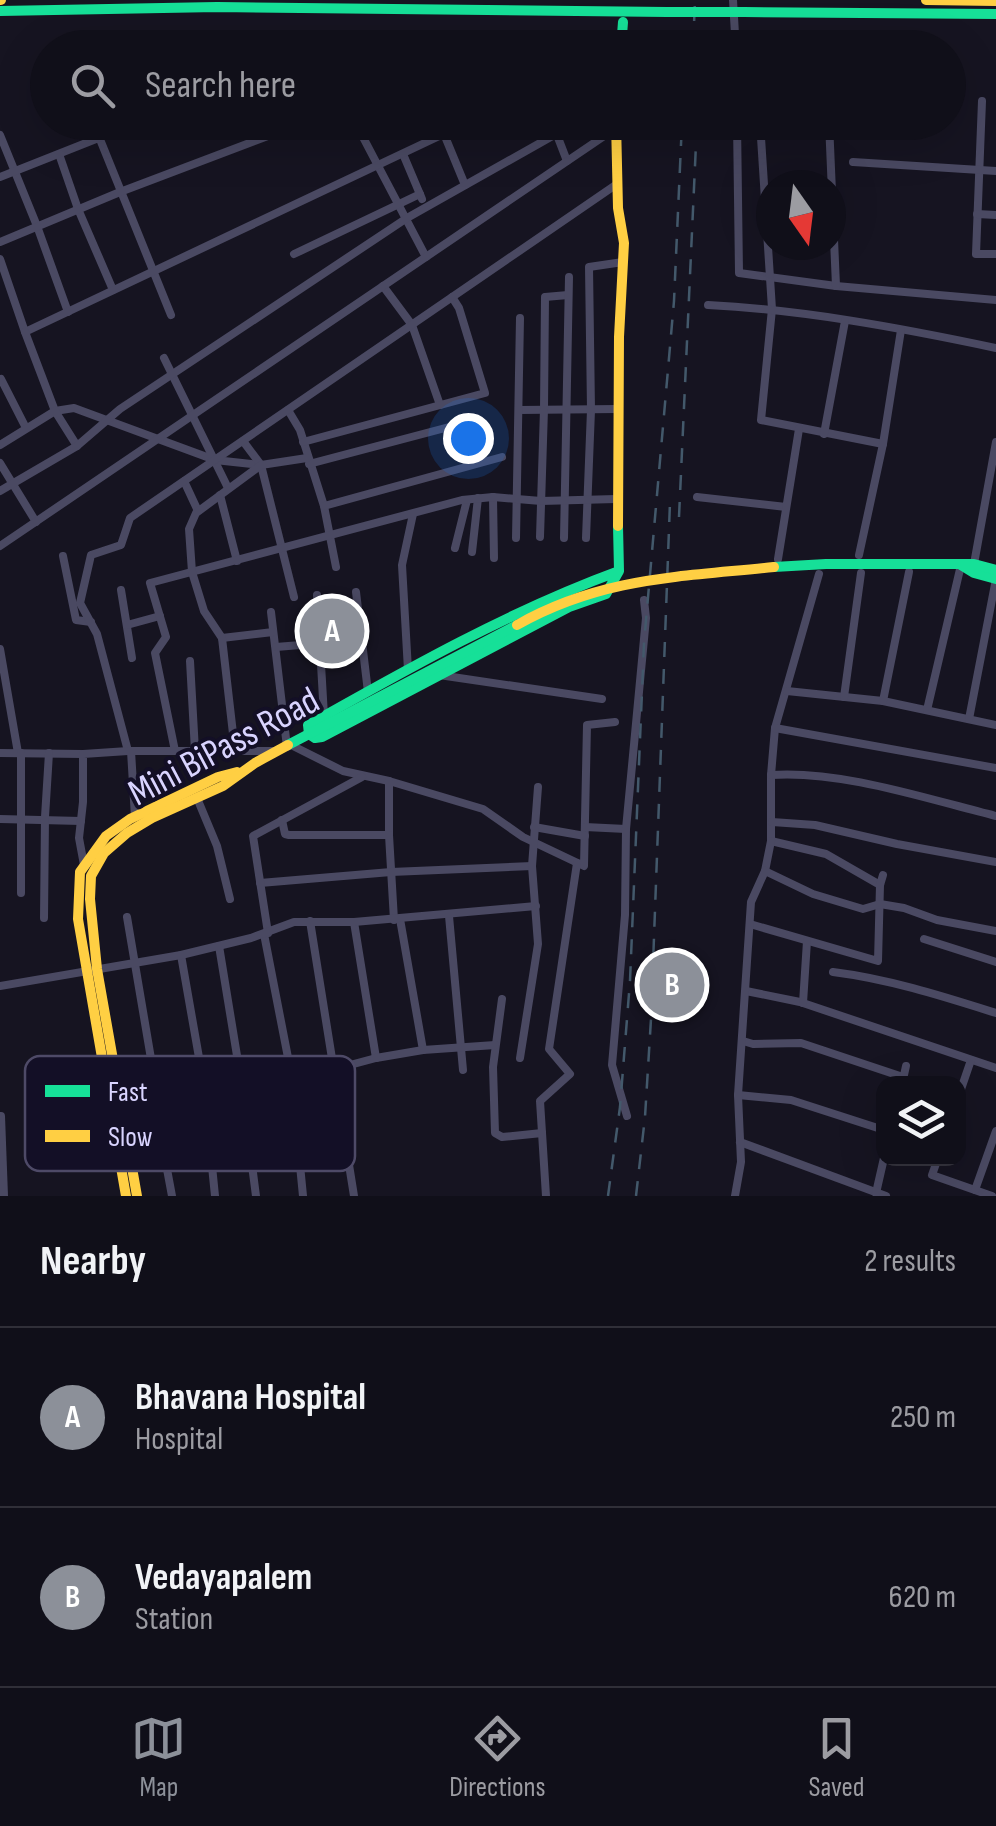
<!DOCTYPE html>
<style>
:root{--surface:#100f19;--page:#1e1d26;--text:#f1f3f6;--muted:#9c9ca2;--line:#302f38;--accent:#8c9099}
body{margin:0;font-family:"Sofia Sans Condensed",sans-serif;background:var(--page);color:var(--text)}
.controls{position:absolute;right:30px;bottom:30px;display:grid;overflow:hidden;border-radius:20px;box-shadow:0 10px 40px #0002}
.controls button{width:90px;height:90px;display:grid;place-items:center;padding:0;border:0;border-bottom:2px solid var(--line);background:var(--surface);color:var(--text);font:50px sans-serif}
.compass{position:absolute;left:756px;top:170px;width:90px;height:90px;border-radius:50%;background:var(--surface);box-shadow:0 10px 40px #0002;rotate:166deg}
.you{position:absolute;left:468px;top:438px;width:35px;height:35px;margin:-25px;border:8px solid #fff;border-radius:50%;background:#1a73e8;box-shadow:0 0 0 15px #1a73e833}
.badge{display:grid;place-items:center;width:65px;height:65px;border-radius:50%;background:var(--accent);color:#fff;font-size:32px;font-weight:700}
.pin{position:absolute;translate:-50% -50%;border:5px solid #fff;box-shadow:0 2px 10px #0006}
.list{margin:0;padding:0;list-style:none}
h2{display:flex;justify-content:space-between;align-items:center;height:130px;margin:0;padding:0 40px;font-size:42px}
h2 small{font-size:32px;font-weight:400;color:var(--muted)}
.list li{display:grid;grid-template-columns:65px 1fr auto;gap:30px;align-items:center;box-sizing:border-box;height:180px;padding:0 40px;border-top:2px solid var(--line)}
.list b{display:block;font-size:38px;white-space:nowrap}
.list p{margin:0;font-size:32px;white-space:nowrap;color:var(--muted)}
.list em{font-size:32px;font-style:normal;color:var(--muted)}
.icon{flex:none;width:55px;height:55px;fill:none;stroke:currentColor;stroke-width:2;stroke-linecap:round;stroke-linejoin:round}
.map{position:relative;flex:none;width:996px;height:1196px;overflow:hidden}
.search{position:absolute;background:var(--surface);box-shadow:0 10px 40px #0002;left:30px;right:30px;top:30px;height:110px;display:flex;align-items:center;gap:25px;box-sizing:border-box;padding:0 35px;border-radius:55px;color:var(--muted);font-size:38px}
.sheet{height:490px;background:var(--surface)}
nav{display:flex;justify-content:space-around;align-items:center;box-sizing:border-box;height:140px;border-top:2px solid var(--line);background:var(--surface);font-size:28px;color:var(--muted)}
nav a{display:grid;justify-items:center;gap:5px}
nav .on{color:var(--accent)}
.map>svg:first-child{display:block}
</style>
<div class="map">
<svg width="996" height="1196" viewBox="0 0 996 1196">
<rect width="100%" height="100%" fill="#161421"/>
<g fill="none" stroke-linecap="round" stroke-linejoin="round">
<g stroke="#4a4962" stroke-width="8">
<path d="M733 0 735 34 754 35 755 48"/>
<path d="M824 41V48"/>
<path d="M982 101 976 254H996"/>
<path d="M93 122 171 315"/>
<path d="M355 122 426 257"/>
<path d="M552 122 567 161"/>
<path d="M737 122 739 273 836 286 996 300"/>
<path d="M760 122 772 309 761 420 883 444"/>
<path d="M829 122 836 286"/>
<path d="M444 134 465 185"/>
<path d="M0 135 37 226 68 312"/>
<path d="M59 154 78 209 113 290"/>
<path d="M403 154 422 199"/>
<path d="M853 162 996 171"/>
<path d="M0 177 139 122"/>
<path d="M977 214 996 215"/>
<path d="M0 242 120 192 305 122"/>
<path d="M294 254 420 194"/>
<path d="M0 259 25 332 469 122"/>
<path d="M383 286 412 325 440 405"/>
<path d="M708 305C805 310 901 328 996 348"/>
<path d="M25 332 55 411 74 408 215 460 261 465"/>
<path d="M164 358 228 488"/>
<path d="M1 379 26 428"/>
<path d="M288 410 300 430 324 506 336 567"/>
<path d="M519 410 617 409"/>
<path d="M824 434 845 321"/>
<path d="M243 441 261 465 294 597"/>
<path d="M303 442 485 393 459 308 452 297"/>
<path d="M0 445 55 411 77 446"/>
<path d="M0 463 36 522"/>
<path d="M309 464 468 422"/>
<path d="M184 481 198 511"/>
<path d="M0 491 77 446 120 409 407 218 556 134"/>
<path d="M220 495 237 561"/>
<path d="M493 497 494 558"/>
<path d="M697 497 786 507"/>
<path d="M324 506 502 457"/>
<path d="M540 537 544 409 545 297 568 295"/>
<path d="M516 538 520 318"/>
<path d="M564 538 569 277"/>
<path d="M586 538 591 410 589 267 623 262"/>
<path d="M0 546 616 128"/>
<path d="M455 548 467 500"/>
<path d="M472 552 478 498"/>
<path d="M859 555 883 444 901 330"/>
<path d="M63 556 76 620 91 622"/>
<path d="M778 559 799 429"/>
<path d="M974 564 996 442"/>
<path d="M819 574 775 728 771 775V841L826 854 880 885"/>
<path d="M121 590 132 658"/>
<path d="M356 592 368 692"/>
<path d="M317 595 324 716"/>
<path d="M271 612 287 747"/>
<path d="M127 625 160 616"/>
<path d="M222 638 273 632"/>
<path d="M276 647 362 640"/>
<path d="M0 649 18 753"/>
<path d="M190 661 195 751"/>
<path d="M408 670 402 565 413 514"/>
<path d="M439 675 602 699"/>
<path d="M787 691 883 701 996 725"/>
<path d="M844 697 861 573"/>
<path d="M883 701 909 572"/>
<path d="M927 710 961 565"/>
<path d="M969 719 996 579"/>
<path d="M775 728 996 768"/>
<path d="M291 745 343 771 389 781 483 809 523 837 584 866 587 725 615 722"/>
<path d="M128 751 97 634 80 603 91 555 121 545 130 518 617 184"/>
<path d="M131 751 135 817"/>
<path d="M175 751 155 653 166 637 150 583 462 500 493 497 541 501 616 499"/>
<path d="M235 751 222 638 204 611 192 572 189 529 196 513 261 465 307 458"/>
<path d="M0 753 83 754"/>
<path d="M771 775C841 770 927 799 996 816"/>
<path d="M389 781V835L394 920"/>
<path d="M197 798 217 846 230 899"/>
<path d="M0 819 81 821"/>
<path d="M282 820 285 834 289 835H389"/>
<path d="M772 822 815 825 897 844 996 862"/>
<path d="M534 827 585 836"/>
<path d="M585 827 626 829"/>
<path d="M84 865 79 838 83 802V754L128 751H277"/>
<path d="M765 871 771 841"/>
<path d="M260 883 391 872 532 866"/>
<path d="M21 893V753"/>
<path d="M449 916 463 1070"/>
<path d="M127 917 157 1094"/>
<path d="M44 918 45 817 49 753"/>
<path d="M400 919 423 1050"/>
<path d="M310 921 354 1196"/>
<path d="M354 922 376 1058"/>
<path d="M750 924 878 961 880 885 883 875"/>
<path d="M268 933 253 836 362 777"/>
<path d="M264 934 291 1073 303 1196"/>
<path d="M924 939 996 962"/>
<path d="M219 946 241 1080 256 1196"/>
<path d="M181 955 204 1086 215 1196"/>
<path d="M833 972C889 979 942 996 996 1013"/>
<path d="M0 986 181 955 251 938 294 922H354L536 906"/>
<path d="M746 991 800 1002 996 1068"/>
<path d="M502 999 493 1067 495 1133 502 1137 542 1133"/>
<path d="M803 1003 807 941"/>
<path d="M743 1041 753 1044 801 1043 903 1077"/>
<path d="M520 1058 538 944 532 866 538 787"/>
<path d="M902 1084 906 1066"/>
<path d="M738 1095 791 1100 884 1130"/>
<path d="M958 1098 971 1060"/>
<path d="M120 1100 153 1094"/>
<path d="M1 1116 4 1196"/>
<path d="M627 1116 612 1065 625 915 626 829 646 618 644 600"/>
<path d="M740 1142 886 1196"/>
<path d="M938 1158 932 1175 992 1196"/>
<path d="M975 1190 996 1131"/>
<path d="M876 1193 884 1158"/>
<path d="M172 1196 153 1094 241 1080 335 1069 376 1058 423 1050 495 1045"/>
<path d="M546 1196 540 1101 570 1074 549 1049 577 863"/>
<path d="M735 1196 741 1162 738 1095 751 902 765 871 813 894 863 909 880 904 904 908 937 920 996 931"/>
</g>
<g stroke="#16e098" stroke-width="10">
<path d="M0 11 217 7 667 12"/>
<path d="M744 12 996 14"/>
<path d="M621 48 623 22"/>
<path d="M618 526 619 571 606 594 569 607 322 737 315 738 309 734 308 725C409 668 510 611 619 571"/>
<path d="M961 565 974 573 996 579"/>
<path d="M774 567 826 564H974L996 570"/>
<path d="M288 745 517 625"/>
</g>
<g stroke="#ffcf43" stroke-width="10">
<path d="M0 0H1"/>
<path d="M926 0 996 1"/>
<path d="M616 122 618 208 624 243 619 337 618 526"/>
<path d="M126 1196 78 919 80 872 106 836 130 819 218 777 237 772"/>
<path d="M137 1196 97 969 90 899 91 876 104 853 127 833 152 818 223 786 255 763 288 745"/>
</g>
<g stroke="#43596b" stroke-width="2.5" stroke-dasharray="15 12" stroke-linecap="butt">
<path d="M693 48 695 0"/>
<path d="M679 517 697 122"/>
<path d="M608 1196 620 1107 630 981 644 643 674 301 682 122"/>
<path d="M636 1196 645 1117 651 1019 670 502"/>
</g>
<path stroke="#16e098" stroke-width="10" d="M667 12H744"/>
<path stroke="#ffcf43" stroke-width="10" d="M517 625C602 577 680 577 774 567"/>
</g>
<g text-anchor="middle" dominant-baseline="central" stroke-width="8" stroke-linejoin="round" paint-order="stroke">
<g font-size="38" fill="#d9d4ff" stroke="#130f26">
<text transform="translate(224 747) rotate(-28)">Mini BiPass Road</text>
</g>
</g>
<rect x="25" y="1056" width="330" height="115" rx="15" fill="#130f26" stroke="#4e4a67" stroke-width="2.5"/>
<rect x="45" y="1085" width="45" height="12" fill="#16e098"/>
<rect x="45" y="1130" width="45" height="12" fill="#ffcf43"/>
<g font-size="28" fill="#d9d4ff">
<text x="108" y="1101">Fast</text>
<text x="108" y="1146">Slow</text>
</g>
</svg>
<div class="controls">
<button><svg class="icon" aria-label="layers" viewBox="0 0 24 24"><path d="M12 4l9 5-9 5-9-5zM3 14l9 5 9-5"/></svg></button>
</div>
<svg class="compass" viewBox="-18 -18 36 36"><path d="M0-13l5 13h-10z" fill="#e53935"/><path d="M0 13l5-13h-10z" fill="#9c9ca2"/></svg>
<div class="you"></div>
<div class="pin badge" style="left:332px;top:631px">A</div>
<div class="pin badge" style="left:672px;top:985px">B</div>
<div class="search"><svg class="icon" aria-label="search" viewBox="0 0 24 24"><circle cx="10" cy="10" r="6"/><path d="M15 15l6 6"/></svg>Search here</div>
</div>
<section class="sheet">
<h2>Nearby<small>2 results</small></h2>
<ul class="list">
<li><span class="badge">A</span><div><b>Bhavana Hospital</b><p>Hospital</p></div><em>250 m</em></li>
<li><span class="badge">B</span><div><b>Vedayapalem</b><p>Station</p></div><em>620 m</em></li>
</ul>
</section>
<nav>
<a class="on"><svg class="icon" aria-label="map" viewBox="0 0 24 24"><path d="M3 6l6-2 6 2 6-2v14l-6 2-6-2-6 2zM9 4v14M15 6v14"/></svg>Map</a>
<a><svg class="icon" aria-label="directions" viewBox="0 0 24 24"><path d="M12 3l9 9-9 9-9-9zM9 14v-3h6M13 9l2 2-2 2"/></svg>Directions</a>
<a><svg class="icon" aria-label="saved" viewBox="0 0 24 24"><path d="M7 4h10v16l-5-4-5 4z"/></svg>Saved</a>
</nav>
